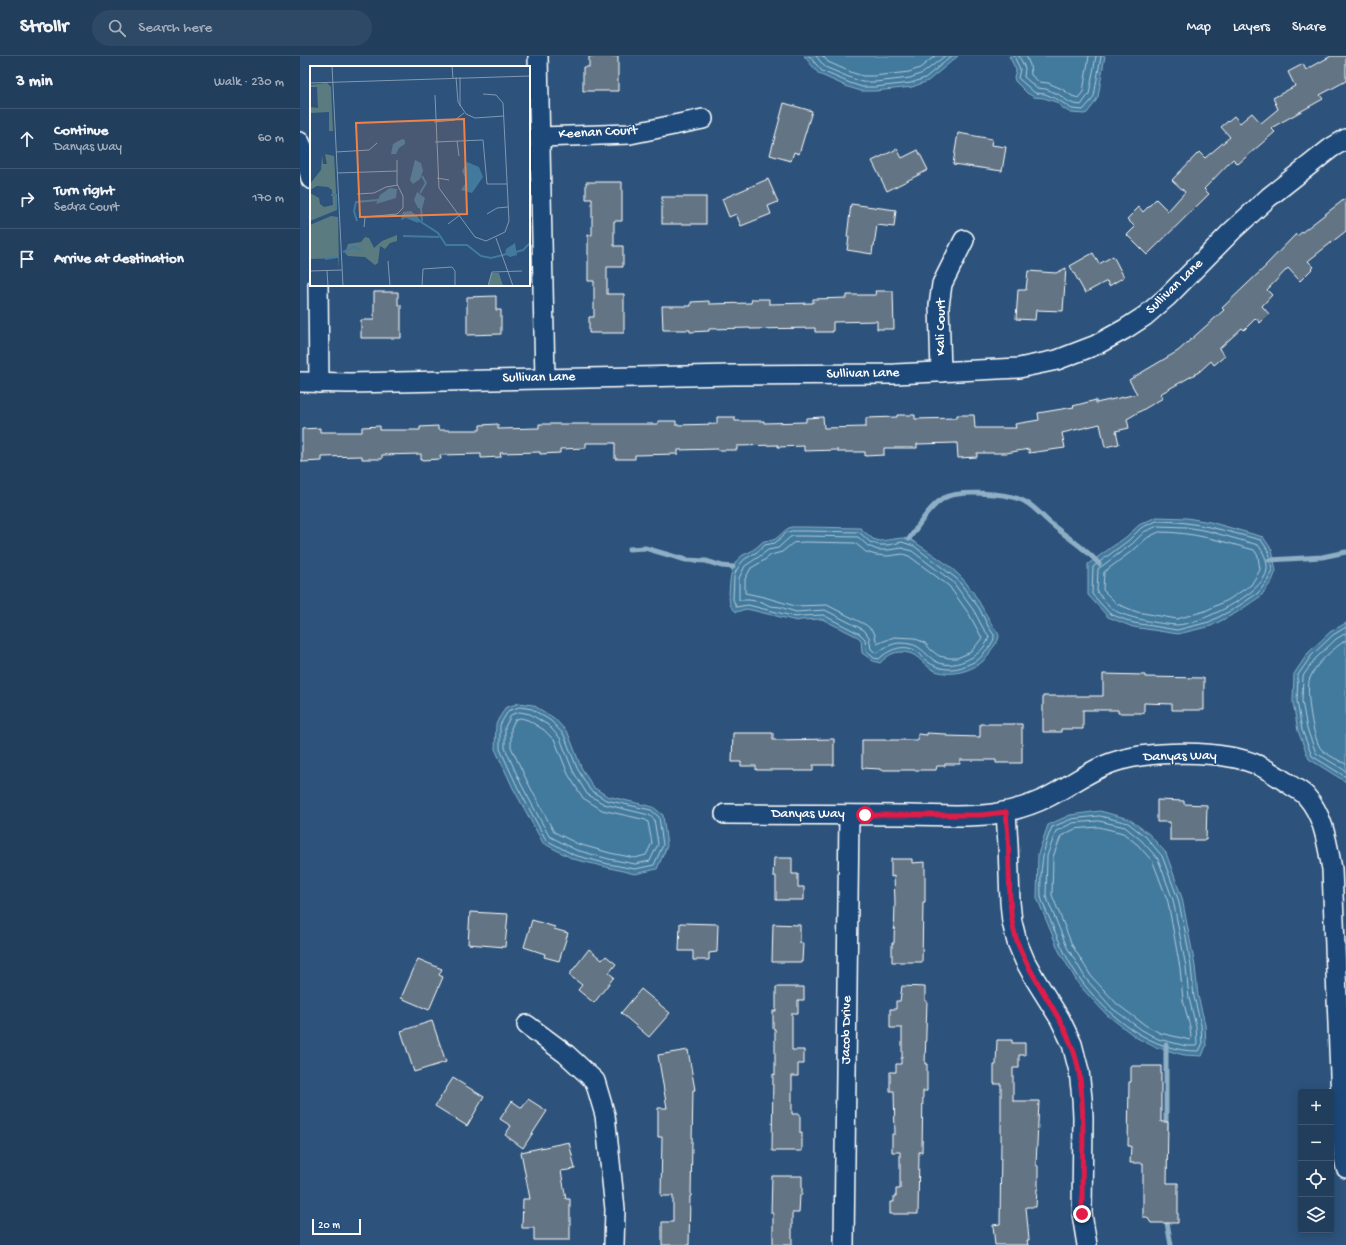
<!DOCTYPE html>
<meta charset="utf-8">
<style>
:root{--surface:#223e5d;--page:#2e4966;--text:#f1f3f6;--muted:#a2aebc;--line:#3f5772}
body{margin:0;font-family:"Gochi Hand",sans-serif;background:var(--page);color:var(--text)}
.controls{position:absolute;right:12px;bottom:12px;display:grid;overflow:hidden;border-radius:4px;box-shadow:0 2px 10px #0003}
.controls button{width:36px;height:36px;display:grid;place-items:center;padding:0;border:0;border-bottom:1px solid var(--line);background:var(--surface);color:var(--text);font:20px sans-serif}
.scale{position:absolute;left:12px;bottom:10px;width:49px;box-sizing:border-box;padding-left:4px;border:2px solid #fff;border-top:0;font-size:11px;line-height:14px;white-space:nowrap;color:#fff;-webkit-text-stroke:3px #1f4a7a;paint-order:stroke}
.stop{position:absolute;width:12px;height:12px;margin:-9px;border:3px solid #e11d48;border-radius:50%;background:#fff}
.stop.end{background:#e11d48;border-color:#fff;box-shadow:0 1px 4px #0008}
.list{margin:0;padding:0;list-style:none}
h2{display:flex;justify-content:space-between;align-items:center;height:52px;margin:0;padding:0 16px;font-size:17px}
h2 small{font-size:13px;font-weight:400;color:var(--muted)}
.list li{display:grid;grid-template-columns:26px 1fr auto;gap:12px;align-items:center;box-sizing:border-box;height:60px;padding:0 16px;border-top:1px solid var(--line)}
.list b{display:block;font-size:15px;white-space:nowrap}
.list p{margin:0;font-size:13px;white-space:nowrap;color:var(--muted)}
.list em{font-size:13px;font-style:normal;color:var(--muted)}
.icon{flex:none;width:22px;height:22px;fill:none;stroke:currentColor;stroke-width:2;stroke-linecap:round;stroke-linejoin:round}
.map{position:relative;flex:none;width:1046px;height:1189px;overflow:hidden}
header{display:flex;align-items:center;gap:24px;box-sizing:border-box;height:56px;padding:0 20px;background:var(--surface);border-bottom:1px solid var(--line)}
header strong{font-size:19px}
nav{display:flex;gap:22px;margin-inline-start:auto;font-size:14px}
.search{width:280px;height:36px;background:var(--page);display:flex;align-items:center;gap:10px;box-sizing:border-box;padding:0 14px;border-radius:22px;color:var(--muted);font-size:15px}
main{display:flex}
aside{flex:1;background:var(--surface)}
.map>svg:first-child{display:block}
</style>
<header>
<strong>Strollr</strong>
<div class="search"><svg class="icon" aria-label="search" viewBox="0 0 24 24"><circle cx="10" cy="10" r="6"/><path d="M15 15l6 6"/></svg>Search here</div>
<nav><a>Map</a><a>Layers</a><a>Share</a></nav>
</header>
<main>
<aside>
<h2>3 min<small>Walk · 230 m</small></h2>
<ul class="list">
<li><svg class="icon" aria-label="ahead" viewBox="0 0 24 24"><path d="M12 20V5M6 11l6-6 6 6"/></svg><div><b>Continue</b><p>Danyas Way</p></div><em>60 m</em></li>
<li><svg class="icon" aria-label="right" viewBox="0 0 24 24"><path d="M7 20v-9h11M14 6l5 5-5 5"/></svg><div><b>Turn right</b><p>Sedra Court</p></div><em>170 m</em></li>
<li><svg class="icon" aria-label="arrive" viewBox="0 0 24 24"><path d="M6 21V4h12l-3 4 3 4H6"/></svg><div><b>Arrive at destination</b></div></li>
</ul>
</aside>
<div class="map">
<svg width="1046" height="1189" viewBox="0 0 1046 1189">
<rect width="100%" height="100%" fill="#2d537c"/>
<filter id="ink" filterUnits="userSpaceOnUse"><feTurbulence type="fractalNoise" baseFrequency=".025" numOctaves="2"/><feDisplacementMap in="SourceGraphic" scale="8" xChannelSelector="R" yChannelSelector="G"/><feConvolveMatrix kernelMatrix="1 2 1 2 8 2 1 2 1" color-interpolation-filters="sRGB"/></filter>
<g filter="url(#ink)">
<g fill="#427a9e" stroke="#8eafc5">
<path d="M504 0H658L628 25 612 31 575 35H561L548 31 519 18Z"/>
<path d="M709 0H805L804 5 798 41 794 48 787 57 784 58 771 57 764 53 756 46 744 42 734 41 727 37 715 25 714 21 716 14Z"/>
<path d="M856 461 887 462 910 466 963 481 972 494 976 515 972 525 961 540 936 557 911 570 878 578 833 571 808 561 788 539V508L826 481 839 469Z"/>
<path d="M491 471H506L560 472 573 483 580 485 602 482 609 483 616 487C631 497 647 507 660 520 673 533 681 550 690 565 692 570 699 575 699 581 698 586 694 590 691 594 689 598 686 603 682 606 669 616 649 621 633 614 625 610 618 599 609 597 596 594 589 598 580 607L573 605 562 597 561 584 558 581 522 563 501 564 497 565 447 553 442 554 437 556C430 553 429 546 429 538 430 524 430 508 443 499 447 497 451 496 454 493 458 491 460 487 464 485 467 484 470 485 473 484 479 482 483 474 491 471Z"/>
<path d="M1046 567V726L1009 703 998 675 993 646 994 618 1008 597 1030 576Z"/>
<path d="M219 647 233 649 254 662 268 677 281 711 293 731 307 740 353 751 363 759 367 790 357 813 335 818 273 803 243 787 213 732 195 693 196 668 205 652Z"/>
<path d="M800 755 829 763 849 778 866 797 882 842 895 910 898 940 905 968 906 990 902 1000 884 999 855 991 837 982 807 959 779 929 759 895 737 842 738 798 748 769 770 759Z"/>
</g>
<g fill="none" stroke-linecap="round" stroke-linejoin="round">
<g stroke="#b3cad8" stroke-width="1">
<path d="M509 0 522 15 550 27 562 31H575L611 27 625 22 652 0"/>
<path d="M516 0 525 11 551 22 562 26H575L610 22 623 17 645 0"/>
<path d="M523 0 528 6 553 17 563 20H574L609 16 620 12 635 0"/>
<path d="M714 0 720 13 718 22 735 37 745 38 757 43 772 53 783 54 791 45 794 40 801 0"/>
<path d="M719 0 725 12 724 21 737 32 746 33 758 38 769 46 774 48 781 49 789 38 796 0"/>
<path d="M726 0 730 9 731 19 739 26 748 27 762 33 772 40 778 42 783 36 789 0"/>
<path d="M857 465C895 465 925 475 961 484L969 496 972 514 968 524 958 537 934 553 909 566 877 574 834 567 810 558 792 538 793 511 829 484 841 472Z"/>
<path d="M858 470 886 471 908 475 958 489C963 495 968 505 967 514 964 538 898 569 876 569 861 568 826 562 814 554 808 550 802 541 797 536L798 513 832 488 844 476Z"/>
<path d="M492 475H506L559 476 570 486 579 489H588L602 486 614 490 657 523 679 552 688 570 694 579C695 586 688 592 684 597 680 604 674 606 667 609 652 616 637 614 624 603 622 601 621 598 618 596 605 587 589 593 579 603L574 602 566 595 565 583 560 578 523 559 501 560 496 561 448 549 436 551 433 543 434 521 436 515 441 507 445 503 457 496 465 489 475 487 486 477Z"/>
<path d="M859 476C893 476 921 485 954 494L958 500 960 514 951 529 928 544 905 555 877 563 837 556 817 548 803 534 804 516 836 492 847 482Z"/>
<path d="M493 480H506L558 481 568 490 578 494H588L602 492 612 495 653 526 674 555 683 572 689 580C686 598 655 615 637 606 627 601 622 590 610 588 597 586 595 587 584 592 581 594 579 596 576 597L571 593 569 581 564 574 525 554 496 556 480 551 470 550 462 546 449 544H439V522L445 510 460 500 468 494 478 492 489 482Z"/>
<path d="M506 486 555 487 566 496 576 499 588 500 603 498 609 500 649 530 669 558 682 582 671 596 657 602H649L639 600 631 594 625 587 614 582 594 581 577 588 574 576 566 569 527 549 495 550 464 541 445 537V523L451 512 463 505 471 499 482 496 493 487Z"/>
<path d="M1046 571 1033 579 1011 600 998 619 997 645 1002 674 1012 700 1046 721"/>
<path d="M1046 577 1036 583 1015 603 1003 620 1002 645 1007 673 1016 697 1046 715"/>
<path d="M1046 584C1033 593 1016 607 1010 622 1005 632 1013 686 1022 694 1029 700 1038 704 1046 708"/>
<path d="M220 651 232 653 251 665 264 679 277 712 290 734 306 744 351 754 359 761 363 789 354 809 335 813 308 808 274 799 246 784 217 730 200 693V669L208 655Z"/>
<path d="M220 656 230 658 248 669 260 682 273 715 287 738 304 748 349 759 354 763 358 788 350 805 335 808 309 803 276 794 249 780 221 728 205 692V671L211 659Z"/>
<path d="M221 662 228 664 244 674 255 685 268 718 283 742 302 754 346 764 348 766 352 787 346 799 335 802 310 797 278 788 254 776 227 725 211 691V672L215 664Z"/>
<path d="M800 760 828 767 846 781 862 800 878 843 885 875 891 910 894 941 901 969 902 989 899 995C852 996 810 962 783 927 770 910 761 890 753 871 750 862 742 848 741 840 740 817 742 792 752 771L772 763Z"/>
<path d="M799 765 825 771 842 785 858 803 873 844 886 911 889 942 896 970 897 988 896 990H886L858 983 842 974 813 953 786 923 767 891 746 840 747 800 756 775 773 767Z"/>
<path d="M799 771 823 777 838 789 853 806 868 846 880 912 883 944 890 971 891 982 890 984 860 977 845 969 817 948 791 920 772 889 752 839 753 801 761 780 775 773Z"/>
</g>
<g stroke="#8eafc5" stroke-width="5">
<path d="M609 483C619 469 629 451 644 442 658 434 704 437 719 443 731 447 739 457 748 465 764 480 785 491 799 508"/>
<path d="M329 493 345 492 386 504 406 505 422 510 433 511"/>
<path d="M969 504 1022 501 1046 496"/>
<path d="M866 1073V989"/>
<path d="M866 1161 871 1189"/>
</g>
</g>
<g fill="#647584" stroke="#fff">
<path d="M289 0H318V35H283V11H289Z"/>
<path d="M1031 0H1046V25L1020 39 1023 43 971 72 975 76 938 108 933 103 904 133 909 138 847 199 827 179 835 171 827 163 839 151 843 156 856 143 868 155 885 136 872 124 899 96 905 102 930 81 921 71 934 60 940 67 952 57 961 67 978 53 973 42 995 30 988 16 1003 8 1006 14Z"/>
<path d="M484 47 512 55 499 98 494 96 491 105 470 99Z"/>
<path d="M658 77 692 83 691 89 706 91 702 115 653 108Z"/>
<path d="M597 93 602 102 618 94 628 114 587 135 572 105Z"/>
<path d="M468 123 478 146 468 150 471 158 441 170 436 158 429 161 422 143Z"/>
<path d="M286 126H322V165H314V190H323V211H307V238H324V277H289V261H294V225H288V179H292V143H286Z"/>
<rect x="362" y="141" width="44" height="27"/>
<path d="M1046 142V175L1008 205 1014 211 1000 225 988 212 967 234 972 239 962 250 969 258 960 267 956 262 944 274 942 272 919 293 925 300 914 309 911 305 899 316 860 338 863 342 827 363 829 372 816 375 819 388 805 391 800 368 762 377 765 392 729 397V393L706 397H677V401L658 402 657 387 617 388V392H584V399L565 400V396H538V394L504 395V390L478 391V389L437 390V394H418V393L378 394V398L335 399V403H315V387H286V392L260 393V397L240 398V396L200 397 201 401 181 402V398L140 399 141 403 121 404V398L82 399V403H62V400L22 401V405L2 406V373L20 372V376H62V371L80 370V374H120V371L138 370V374H180V369L198 368V373L239 372V368H358V365H376V369L417 368V361H435V365H464V367L506 366V362L523 361 524 372 566 371V362L597 361V359H615V363L657 362V359H674L675 372H716L715 368 739 364 738 357 774 351 773 350 796 344V347L837 338 829 324 878 295 924 254 922 252 966 210H965L996 178 997 180Z"/>
<path d="M551 148 596 154 594 171 577 169 574 190H573L572 198 547 194 549 181H547Z"/>
<path d="M793 197 799 208 813 200 824 221 809 230 807 225 785 237 770 210Z"/>
<path d="M766 212 763 255 736 254 735 264 716 263 718 234H726L728 215 756 217Z"/>
<path d="M575 235H593L594 273H577V265L533 266V276H515V272L450 273V272L409 273V275L390 276V274H363L362 250H391V246L409 245V248L451 247 452 243H469V248L513 247V243L547 242V239H576Z"/>
<path d="M74 236H98V249H101V282H61V264H74Z"/>
<path d="M196 240V254H201V278L167 279V241Z"/>
<path d="M803 618 845 619V621L904 622V654H872V648L844 647V657H818V654H783V673H761V676H743V640H803Z"/>
<path d="M680 668H722V707H696V704H660V708H645V710H637L636 714H580V713L562 712V684H618V678L627 679V677L646 678V680L680 681Z"/>
<path d="M433 677H473V684L534 683V709H513V715H494V714H456V710H441V706H432Z"/>
<path d="M857 744 884 745V748L907 749 906 784H870V766H857Z"/>
<path d="M474 802H492V818H498V831H504V844H476V820H473Z"/>
<path d="M591 803H612V807L625 806V846H623L622 906H592V887H594L595 846 594 820 591 821Z"/>
<path d="M170 856 208 858 205 891 168 888Z"/>
<path d="M232 864 255 871 254 873 268 877 259 905 244 901 245 898 224 891Z"/>
<path d="M380 867 418 868 417 896 409 897V904H393V895H379Z"/>
<path d="M473 868 500 869V887H503L502 906H472Z"/>
<path d="M289 893 302 904 306 900 316 908 309 917 314 921 294 947 278 934 282 929 269 919Z"/>
<path d="M118 903 142 913 139 919 143 921 129 954 101 942Z"/>
<path d="M602 930 625 931V945H627L625 1008H627V1035H623L622 1096H619L618 1158H590V1146H594V1140H596V1133H600V1096H592V1078H595L594 1035H590V1016H596V1008H601V1002H602V972H590V953H596V945H600Z"/>
<path d="M476 931H504V944H498V957H492V994H504V1008H498V1020H492V1058H500V1077H502V1095H472L473 1018 475 1019V973H473V955H476Z"/>
<path d="M341 933 370 957 349 981 321 957Z"/>
<path d="M132 965 146 1006 114 1016 101 975Z"/>
<path d="M697 984H712V987H725V999H719V1012H713V1045H739L736 1109 738 1110V1133H737L736 1151H726L729 1184H727L728 1189H695L693 1169 700 1168 701 1086V1028H694V1009H696Z"/>
<path d="M388 994 395 1034H393L391 1140H390L389 1189H362V1166H373V1140H361L362 1081H358V1052H367L358 999Z"/>
<path d="M831 1010H861V1066H868L867 1127H878V1167H851L847 1161H843V1107H830L831 1090H828L829 1026H831Z"/>
<path d="M153 1022 184 1041 167 1070 135 1050Z"/>
<path d="M228 1043 247 1055 223 1092 205 1079 211 1070 200 1063 212 1045 222 1052Z"/>
<path d="M269 1086 275 1113 261 1115 266 1143H270V1184H234V1172H222L223 1143H230L221 1096Z"/>
<path d="M472 1120H502V1139H500L499 1157H492V1189H473V1157H471Z"/>
</g>
<g fill="none" stroke-linecap="round" stroke-linejoin="round">
<defs>
<g id="minor">
<path d="M238 0 245 322"/>
<path d="M240 81 330 78 403 63"/>
<path d="M0 86 4 95 11 123"/>
<path d="M18 229 19 327"/>
<path d="M641 316 639 250 642 228 664 184"/>
<path d="M0 326 50 327 433 319 595 318 719 312 757 304 796 289 825 273 845 260 867 241 932 175 969 141 1031 92 1046 83"/>
<path d="M706 756 708 789 710 846 712 866 717 886 725 905 735 923 760 963 772 988 779 1015 782 1042 783 1061 782 1158 787 1189"/>
<path d="M425 758C486 758 546 759 607 759 635 759 665 762 693 758 712 755 730 750 748 741 770 730 788 715 811 707 848 694 924 693 960 710 970 715 980 722 989 728 994 732 1002 735 1006 740 1024 760 1027 787 1032 813L1043 1096 1046 1112"/>
<path d="M227 969 266 998 295 1025 305 1059 315 1153 314 1189"/>
<path d="M544 1189 549 759"/>
</g>
</defs>
<use href="#minor" stroke="#fff" stroke-width="22"/>
<use href="#minor" stroke="#1f4a7a" stroke-width="19"/>
</g>
</g>
<g fill="none" stroke-linecap="round" stroke-linejoin="round" filter="url(#ink)">
<path stroke="#e11d48" stroke-width="5" d="M565 759H681L706 756C708 775 709 794 709 813 710 838 709 864 718 888 735 932 771 968 779 1016 783 1038 783 1062 783 1085 782 1109 782 1133 782 1158"/>
</g>
<g text-anchor="middle" dominant-baseline="central" stroke-width="3" stroke-linejoin="round" paint-order="stroke">
<g font-size="14" fill="#fff" stroke="#1f4a7a">
<text transform="translate(298 77) rotate(-3)">Keenan Court</text>
<text transform="translate(875 231) rotate(-44)">Sullivan Lane</text>
<text transform="translate(641 271) rotate(-90)">Kali Court</text>
<text transform="translate(563 318) rotate(-1)">Sullivan Lane</text>
<text transform="translate(239 322) rotate(-1)">Sullivan Lane</text>
<text transform="translate(880 701) rotate(-1)">Danyas Way</text>
<text x="508" y="758">Danyas Way</text>
<text transform="translate(547 974) rotate(-89)">Jacob Drive</text>
</g>
</g>
<g transform="translate(10 10)">
<rect width="220" height="220" fill="#2d537c"/>
<path d="M17 17 21 21 23 65H19V46L0 47V41L8 42 7 21H0V19ZM15 88 24 90 27 144 0 155V127L9 132 10 138 14 141 23 139 22 124 18 121 7 120 0 124V118L11 104 12 91V89L13 98H17ZM21 150 28 151 29 203 28 192 0 193V159ZM87 169V175L80 177 75 183 70 180 68 197 65 199 55 191 38 190 35 187 38 178 51 176 55 171 59 172 64 182 72 175ZM181 207H189L193 220H178Z" fill="#5a7c81"/>
<path d="M92 73 95 74V78L89 82 86 88H81L83 78ZM105 94 111 97 113 105 110 113 103 118 100 114ZM157 96 169 101 173 111 162 127 151 124 157 115 152 105ZM80 122 87 123 86 132 66 138 70 129ZM107 126 115 132 112 143 108 142 104 134ZM101 145 110 153 108 157 96 152 91 154 93 146ZM205 177 207 189 200 191 195 188 196 183Z" fill="#427a9e"/>
<path fill="none" stroke="#427a9e" stroke-width="2" d="M110 127 116 117 112 110M21 129H26V143M111 142 112 155M108 154 128 167 136 179H157L171 190 181 192 197 188M47 155 44 145 46 136 68 134M93 170 129 171M33 186 44 181 51 184M206 186 213 184 220 177M15 193 27 191"/>
<path fill="none" stroke="#8198b0" stroke-width="1" d="M22 0 33 220M142 0 143 12M146 11 148 36 156 48 165 52 194 50M150 11V40M0 17 220 10M125 29 129 122 165 171 176 175 195 166 199 155 193 37 186 29 173 28M124 56 145 54 154 47M147 75 149 90M125 76 173 74 177 118H197M26 86 59 84 67 77M27 107 87 105M127 112 139 114M47 128 64 127 76 121 88 119M177 148 187 142 198 141M138 158 150 149M54 161 55 151 87 148 93 142V130L87 118V94M186 172 203 220M78 195 80 220M0 205 32 204M17 205 18 220M112 220 113 203 142 201 145 205V220M178 220 182 206 212 205"/>
<path fill="#ee8249" fill-opacity="0.15" stroke="#ee8249" stroke-width="2" d="M154 53 157 148 50 151 46 57Z"/>
<rect width="220" height="220" fill="none" stroke="#fff" stroke-width="2"/>
</g>
</svg>
<div class="controls">
<button>+</button>
<button>−</button>
<button><svg class="icon" aria-label="locate" viewBox="0 0 24 24"><circle cx="12" cy="12" r="6"/><path d="M12 2v4M12 18v4M2 12h4M18 12h4"/></svg></button>
<button><svg class="icon" aria-label="layers" viewBox="0 0 24 24"><path d="M12 4l9 5-9 5-9-5zM3 14l9 5 9-5"/></svg></button>
</div>
<div class="scale">20 m</div>
<div class="stop" style="left:565px;top:759px"></div>
<div class="stop end" style="left:782px;top:1158px"></div>
</div>
</main>
